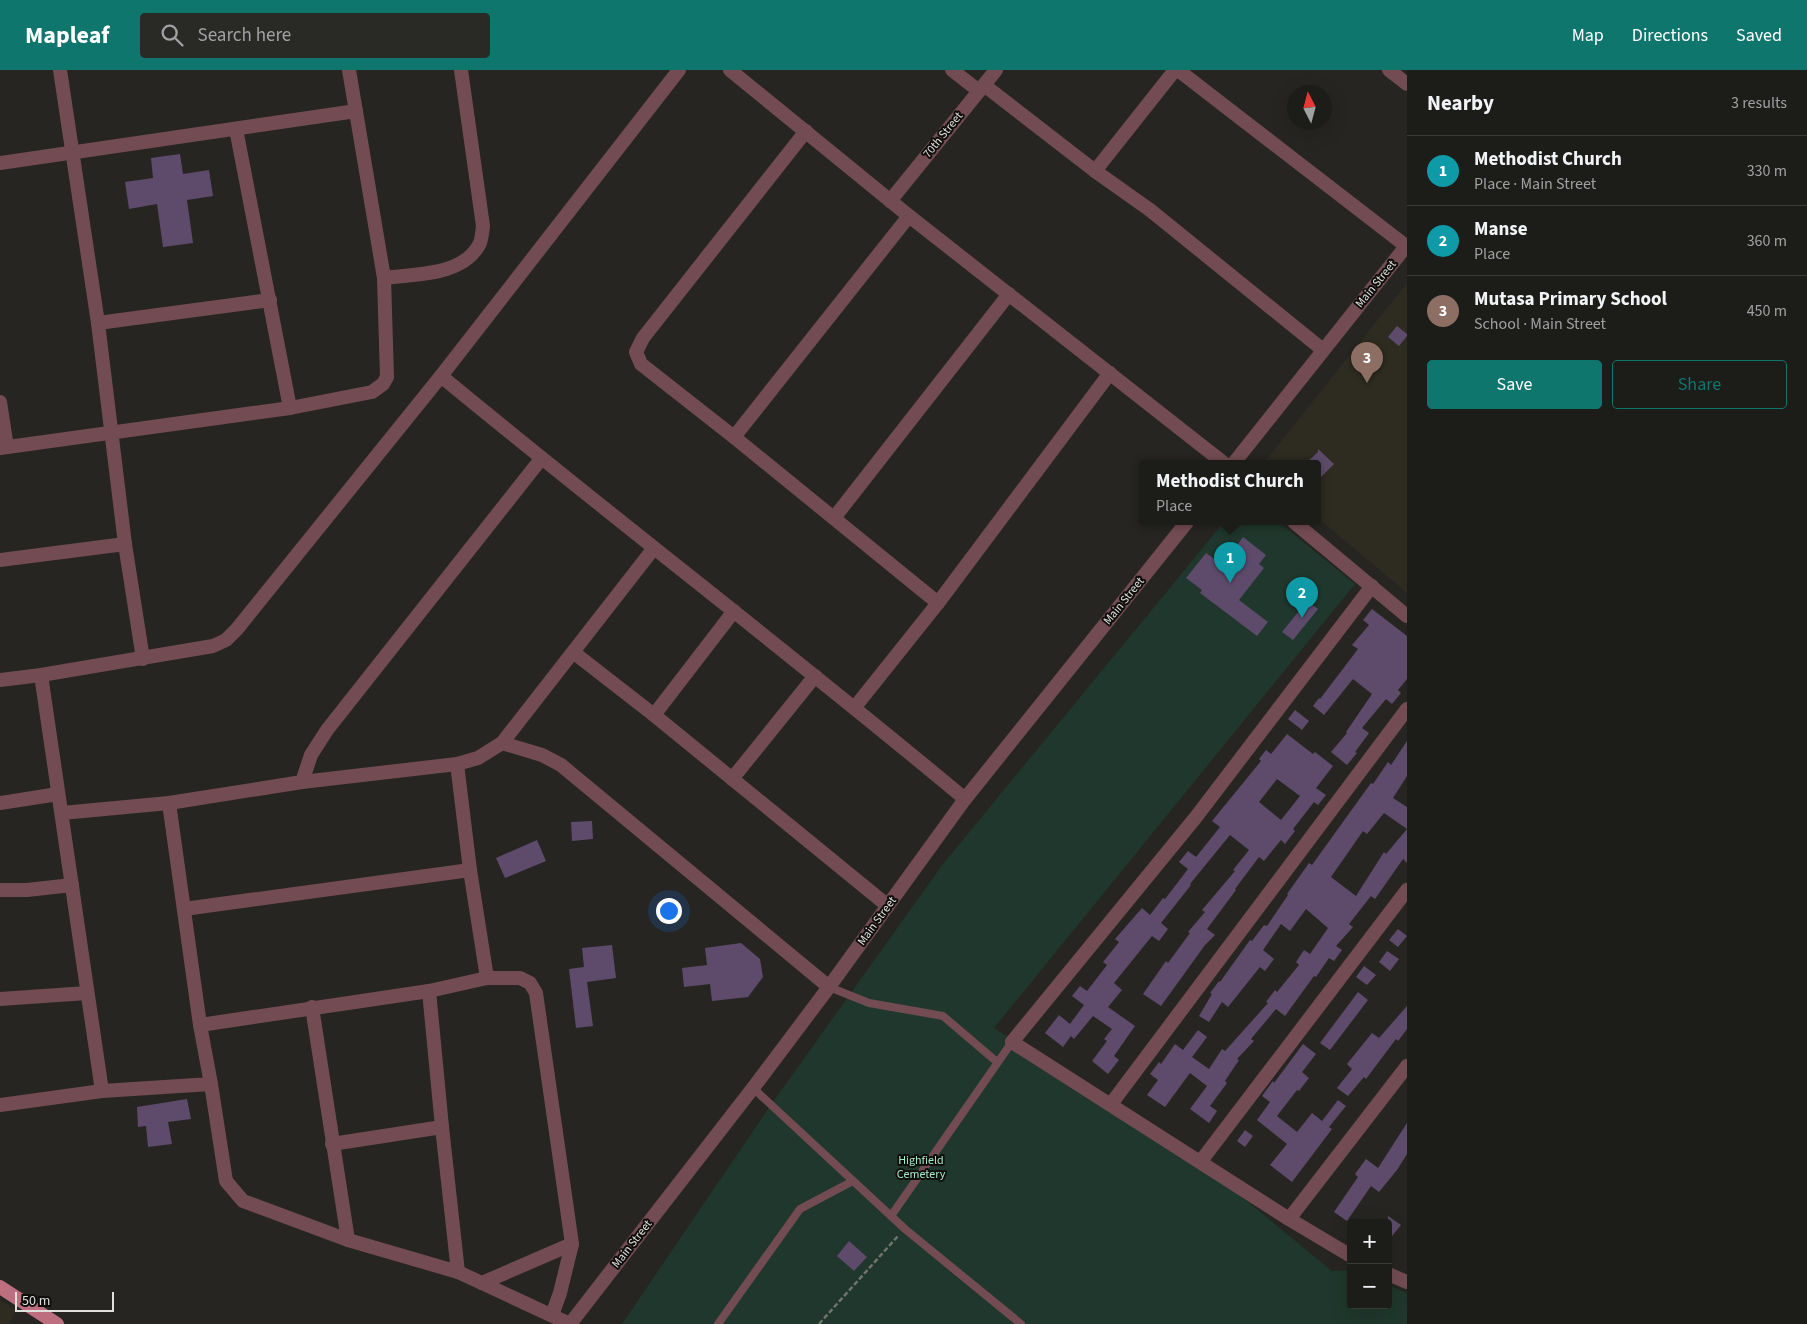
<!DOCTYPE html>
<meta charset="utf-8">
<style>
:root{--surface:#1c1c19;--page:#292926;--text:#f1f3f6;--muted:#a0a1a2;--line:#3a3a38;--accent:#0f766e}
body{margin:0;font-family:"Source Sans 3",sans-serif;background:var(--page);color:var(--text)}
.controls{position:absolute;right:15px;bottom:15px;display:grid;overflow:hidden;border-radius:5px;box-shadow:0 5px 20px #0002}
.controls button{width:45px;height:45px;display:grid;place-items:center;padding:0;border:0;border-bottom:1px solid var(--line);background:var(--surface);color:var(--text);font:25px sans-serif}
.compass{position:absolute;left:1287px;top:15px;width:45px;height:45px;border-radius:50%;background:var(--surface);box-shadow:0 5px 20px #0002;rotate:354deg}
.scale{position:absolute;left:15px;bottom:12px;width:99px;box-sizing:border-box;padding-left:5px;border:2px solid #e0e0dd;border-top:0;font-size:14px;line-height:18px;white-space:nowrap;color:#e0e0dd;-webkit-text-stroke:4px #0f0e0d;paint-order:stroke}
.you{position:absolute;left:668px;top:840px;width:18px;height:18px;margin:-12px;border:4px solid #fff;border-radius:50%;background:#1a73e8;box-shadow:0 0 0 8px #1a73e833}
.badge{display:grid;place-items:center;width:32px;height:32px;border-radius:50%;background:var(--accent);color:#fff;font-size:16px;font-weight:700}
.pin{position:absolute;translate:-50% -41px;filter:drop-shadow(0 1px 2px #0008)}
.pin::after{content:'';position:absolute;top:26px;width:18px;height:15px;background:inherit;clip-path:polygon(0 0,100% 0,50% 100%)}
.popup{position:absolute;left:1139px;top:390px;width:182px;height:65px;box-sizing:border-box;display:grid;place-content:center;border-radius:5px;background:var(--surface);filter:drop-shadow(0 1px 4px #0005);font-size:16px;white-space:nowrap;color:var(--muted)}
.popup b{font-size:19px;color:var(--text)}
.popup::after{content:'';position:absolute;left:50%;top:100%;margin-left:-10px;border:10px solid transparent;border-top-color:var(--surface)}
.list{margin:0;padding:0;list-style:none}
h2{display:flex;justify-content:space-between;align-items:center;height:65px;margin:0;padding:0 20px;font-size:21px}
h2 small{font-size:16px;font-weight:400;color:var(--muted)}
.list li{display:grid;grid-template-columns:32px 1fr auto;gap:15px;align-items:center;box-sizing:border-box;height:70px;padding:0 20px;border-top:1px solid var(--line)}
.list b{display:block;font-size:19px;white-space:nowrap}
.list p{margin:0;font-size:16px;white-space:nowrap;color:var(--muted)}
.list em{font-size:16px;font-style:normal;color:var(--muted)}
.actions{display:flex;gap:10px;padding:15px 20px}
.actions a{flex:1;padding:11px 0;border:1px solid var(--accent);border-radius:5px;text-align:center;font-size:18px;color:var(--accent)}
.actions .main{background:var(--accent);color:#fff}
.icon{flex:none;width:28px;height:28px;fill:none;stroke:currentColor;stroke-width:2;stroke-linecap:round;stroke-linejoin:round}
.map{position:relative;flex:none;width:1407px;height:1254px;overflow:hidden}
header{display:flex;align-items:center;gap:30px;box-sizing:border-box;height:70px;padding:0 25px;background:var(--accent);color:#fff}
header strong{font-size:24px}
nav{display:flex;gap:28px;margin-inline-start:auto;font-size:18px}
.search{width:350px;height:45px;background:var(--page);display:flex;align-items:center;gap:12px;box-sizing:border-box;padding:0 18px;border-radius:5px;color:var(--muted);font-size:19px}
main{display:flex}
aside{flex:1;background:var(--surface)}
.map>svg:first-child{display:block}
</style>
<header>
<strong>Mapleaf</strong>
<div class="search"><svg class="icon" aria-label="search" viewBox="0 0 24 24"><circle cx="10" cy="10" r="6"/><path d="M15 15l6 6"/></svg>Search here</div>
<nav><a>Map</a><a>Directions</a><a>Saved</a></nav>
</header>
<main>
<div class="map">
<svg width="1407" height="1254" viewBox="0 0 1407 1254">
<rect width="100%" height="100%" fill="#262521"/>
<g fill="#2e2c21">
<path d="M1407 213V523L1318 448V394H1263Z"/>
<path d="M0 1230 16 1240 9 1254H0Z"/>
</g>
<path fill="#1f372c" d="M1224 452H1279L1355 514 994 958 1196 1089 1332 1201 1351 1200V1235H1388V1215L1407 1223V1254H622L768 1039 943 794Z"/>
<g fill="#5e4b6c" fill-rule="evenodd">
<path d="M180 84 183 104 209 100 213 126 187 130 193 173 163 177 157 134 129 139 125 112 153 108 151 88Z"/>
<path d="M1397 256 1407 264V266L1399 276 1388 267Z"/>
<path d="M1318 379 1334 394 1318 410V394H1305L1318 382Z"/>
<path d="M1243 467 1266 485 1259 494 1264 498 1239 530 1268 552 1257 566 1200 523 1202 520 1186 508 1206 483 1217 491 1231 473 1236 477Z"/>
<path d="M1307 531 1318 539 1293 570 1282 562Z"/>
<path d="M1372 539 1407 566V609L1398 620 1401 623 1392 634 1386 629 1362 658 1369 663 1355 682 1357 683 1347 695 1331 682 1347 663 1346 662 1372 624 1353 609 1324 645 1313 636 1319 628 1320 629 1358 579 1352 575 1369 555 1363 550Z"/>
<path d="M1295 640 1309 651 1302 660 1288 649Z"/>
<path d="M1287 664 1313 684 1315 682 1333 696 1316 718 1326 725 1318 735 1314 732 1293 759 1295 761 1285 774 1281 770 1264 791 1259 787 1235 819 1236 820 1207 859 1215 865 1205 875 1161 936 1143 924 1166 891 1168 893 1190 863 1188 862 1205 842 1202 840 1235 801 1233 800 1249 780 1230 765 1190 814 1191 815 1161 853 1168 859 1159 871 1152 866 1114 913 1122 920 1108 937 1135 956 1114 986 1119 990 1108 1004 1092 991 1107 971 1104 969 1112 959 1093 946 1074 969 1071 966 1063 977 1045 963 1059 945 1070 954 1084 935 1072 926 1080 916 1087 921 1107 895 1103 892 1119 872 1115 869 1142 838 1150 845 1163 828 1165 829 1188 799 1179 792 1188 781 1196 787 1220 757 1212 751 1261 691 1259 689 1266 680 1271 684ZM1277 709 1300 726 1281 750 1259 732Z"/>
<path d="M1407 671V706L1393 728 1407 737V793L1403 789 1375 829 1371 826 1349 854 1353 857 1336 876 1342 880 1334 891 1329 888 1316 907 1314 906 1285 946 1276 939 1251 969 1254 971 1237 989 1239 990 1225 1011 1227 1013 1210 1036 1217 1041 1209 1053 1190 1039 1207 1016 1190 1003 1165 1037 1147 1025 1158 1010 1150 1004 1159 992 1161 994 1175 974 1183 980 1198 960 1207 967 1192 987 1209 999 1222 979 1225 981 1268 933 1266 932 1275 920 1277 922 1299 895 1296 892 1304 880 1310 884 1328 858 1306 839 1290 861 1281 854 1263 880 1274 889 1265 901 1260 897 1228 937 1222 932 1209 952 1199 946 1212 924 1210 923 1219 911 1220 912 1250 870 1252 871 1264 855 1267 856 1288 825 1287 824 1309 793 1312 795 1371 713 1373 714 1388 692 1391 695ZM1384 743 1407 759 1386 784 1384 782 1356 826 1331 807 1363 761 1367 764Z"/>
<path d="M592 751 593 769 572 771 571 752Z"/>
<path d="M537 770 546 791 505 808 496 788Z"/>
<path d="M1398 859 1407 866 1398 877 1389 870Z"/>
<path d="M741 873 760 889 763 907 748 927 712 931 710 914 684 917 682 898 707 895 705 878Z"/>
<path d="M612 875 616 908 587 912 593 956 576 958 569 899 584 897 582 878Z"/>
<path d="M1387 881 1399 889 1390 901 1379 892Z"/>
<path d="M1364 896 1376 905 1367 915 1356 907Z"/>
<path d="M1358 922 1368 930 1330 980 1320 973Z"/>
<path d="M1407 936V959L1398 971 1396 969 1366 1009 1364 1007 1348 1026 1337 1018 1352 999 1347 994 1372 963 1379 968Z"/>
<path d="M1303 974 1316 984 1302 1002 1309 1008 1299 1021 1297 1020 1277 1046 1297 1062 1312 1043 1322 1051 1338 1030 1346 1036 1329 1057 1332 1059 1292 1112 1270 1095 1287 1074 1257 1050 1270 1032 1262 1026 1273 1011 1274 1013Z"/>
<path d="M187 1029 191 1049 168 1052 172 1074 148 1077 146 1056 138 1057 137 1037Z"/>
<path d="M1407 1053V1084L1397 1100 1379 1122 1371 1116 1347 1151 1334 1142 1358 1107 1355 1104 1366 1089 1378 1098Z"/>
<path d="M1245 1060 1253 1066 1245 1077 1237 1071Z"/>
<path d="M1388 1146 1401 1155 1388 1171Z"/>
<path d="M849 1171 867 1187 854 1201 837 1186Z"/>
</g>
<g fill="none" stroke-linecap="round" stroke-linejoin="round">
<path stroke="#72726e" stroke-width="2.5" stroke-dasharray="5 2.5" stroke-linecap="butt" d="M819 1254 898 1166"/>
<g stroke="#734c53" stroke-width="8">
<path d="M829 917 869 933 943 946 997 992"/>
<path d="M753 1018 905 1159 1021 1254"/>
<path d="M891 1146 1012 972"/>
<path d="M718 1254 800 1139 853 1111"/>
</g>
<g stroke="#734c53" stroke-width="14">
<path d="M60 0 98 253 125 474 143 589"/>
<path d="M952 0 979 21"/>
<path d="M1178 0 1406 176"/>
<path d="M1389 0 1407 14"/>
<path d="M984 15 1095 101 1150 140 1323 280"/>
<path d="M236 59 290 338"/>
<path d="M806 61 643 268 636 282 641 294 734 367 938 533"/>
<path d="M0 93 356 41"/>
<path d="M1095 101 1175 0"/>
<path d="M890 131 996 0"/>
<path d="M384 208C415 204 462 206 479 175 482 170 482 162 483 156L461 0"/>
<path d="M98 253 270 230"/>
<path d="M441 306C614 449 793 585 965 729"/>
<path d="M0 332 7 377"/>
<path d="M734 367 909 146"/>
<path d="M0 378 290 338 372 322 383 314 387 307 384 208 349 0"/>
<path d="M834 448 1009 224"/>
<path d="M0 490 125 474"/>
<path d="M573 582 654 645 888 836"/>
<path d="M41 605 102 1021"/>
<path d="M0 610 41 605 213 576 226 570 237 559 441 306 679 0"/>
<path d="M855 637 938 533 1110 303"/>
<path d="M654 645 734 541"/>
<path d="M502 673 542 685 561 695 829 917"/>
<path d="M457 694 470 800 487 908"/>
<path d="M732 709 815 606"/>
<path d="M302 712 311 685 327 660 541 389"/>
<path d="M0 733 58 724"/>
<path d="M62 743 169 733"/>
<path d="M0 820H27L72 815"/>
<path d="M184 839 470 800"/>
<path d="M0 929 87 923"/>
<path d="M312 937 348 1170"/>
<path d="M200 955 429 921 487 908H520L530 913 536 923 572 1174 560 1223 552 1245"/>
<path d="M211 1014 226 1111 243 1131 348 1170 458 1202 570 1254"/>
<path d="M1111 1034 1407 639"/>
<path d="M0 1035 102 1021 211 1014 200 955 169 733 302 712 457 694 478 688 502 673 654 478"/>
<path d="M442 1057 458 1202"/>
<path d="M332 1074 442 1057 429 921"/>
<path d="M1201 1091 1407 820"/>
<path d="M1289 1149 1407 996"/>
<path d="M1351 1186 1289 1149 1012 972 1196 747 1372 516"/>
<path d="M1388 1204 1407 1212"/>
<path d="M482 1213 572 1174"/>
</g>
<g stroke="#734c53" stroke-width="14">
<path d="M730 0 909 146 1225 394"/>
<path d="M1233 394 1407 175"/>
<path d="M1294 452 1407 546"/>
<path d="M570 1254 753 1018 829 917 965 729 1187 452"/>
</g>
<path stroke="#be6f7f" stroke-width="14" d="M0 1217 57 1254"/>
</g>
<g text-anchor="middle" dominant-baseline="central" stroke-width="4" stroke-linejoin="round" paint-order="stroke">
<g font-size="12" fill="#e0e0dd" stroke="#0f0e0d">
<text transform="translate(943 65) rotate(-51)">70th Street</text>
<text transform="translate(1376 214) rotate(-51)">Main Street</text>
<text transform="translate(1124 531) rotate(-51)">Main Street</text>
<text transform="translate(877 851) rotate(-54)">Main Street</text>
<text transform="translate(632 1174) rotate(-52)">Main Street</text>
</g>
<g font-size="12" fill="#a1ecc9" stroke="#0f0e0d">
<text x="921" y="1090">Highfield<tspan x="921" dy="14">Cemetery</tspan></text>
</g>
</g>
</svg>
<div class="controls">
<button>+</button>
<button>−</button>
</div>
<svg class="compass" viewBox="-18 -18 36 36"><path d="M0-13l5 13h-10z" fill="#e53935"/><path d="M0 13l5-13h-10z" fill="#a0a1a2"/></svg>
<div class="scale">50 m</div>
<div class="you"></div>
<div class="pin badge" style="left:1230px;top:513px;background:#0f9aa8">1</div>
<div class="popup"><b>Methodist Church</b>Place</div>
<div class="pin badge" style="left:1302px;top:548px;background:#0f9aa8">2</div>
<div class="pin badge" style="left:1367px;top:313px;background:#8d6e63">3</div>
</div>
<aside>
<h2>Nearby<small>3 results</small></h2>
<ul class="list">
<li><span class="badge" style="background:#0f9aa8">1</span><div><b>Methodist Church</b><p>Place · Main Street</p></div><em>330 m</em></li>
<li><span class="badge" style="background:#0f9aa8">2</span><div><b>Manse</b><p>Place</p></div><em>360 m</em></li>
<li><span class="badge" style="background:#8d6e63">3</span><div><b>Mutasa Primary School</b><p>School · Main Street</p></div><em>450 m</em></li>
</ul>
<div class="actions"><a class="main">Save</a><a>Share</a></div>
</aside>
</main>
